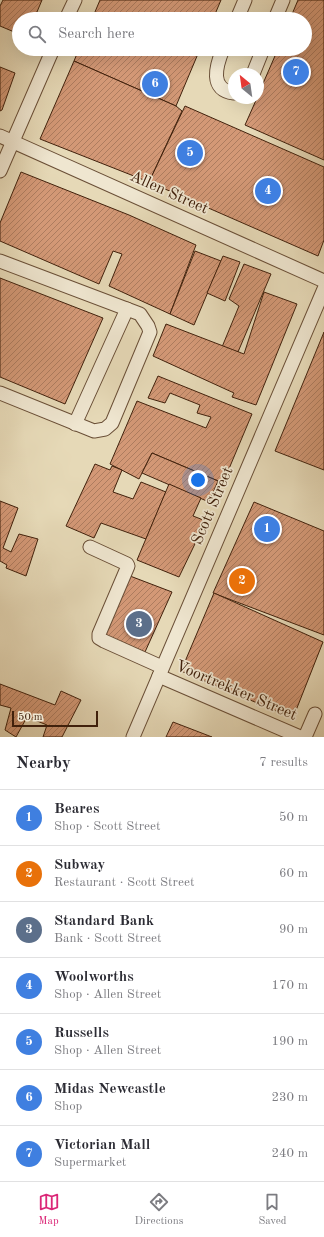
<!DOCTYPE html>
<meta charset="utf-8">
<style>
:root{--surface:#fff;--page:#f7f7f7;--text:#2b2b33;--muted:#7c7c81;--line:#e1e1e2;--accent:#db2777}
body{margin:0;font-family:"Old Standard TT",serif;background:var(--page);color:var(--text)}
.compass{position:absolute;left:228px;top:68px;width:36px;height:36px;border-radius:50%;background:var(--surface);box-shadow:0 4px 16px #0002;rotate:331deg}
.scale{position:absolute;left:12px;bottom:10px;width:86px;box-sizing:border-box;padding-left:4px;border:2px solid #41210c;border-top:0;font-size:11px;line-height:14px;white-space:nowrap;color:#41210c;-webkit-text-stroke:3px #efe6d0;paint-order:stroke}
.you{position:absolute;left:198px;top:480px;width:14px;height:14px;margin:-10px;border:3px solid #fff;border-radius:50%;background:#1a73e8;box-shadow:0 0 0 6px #1a73e833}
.badge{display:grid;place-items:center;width:26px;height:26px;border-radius:50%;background:var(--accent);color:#fff;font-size:13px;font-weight:700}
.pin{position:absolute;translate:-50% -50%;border:2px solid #fff;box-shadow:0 1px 4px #0006}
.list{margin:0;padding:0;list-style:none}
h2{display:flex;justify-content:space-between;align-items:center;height:52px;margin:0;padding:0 16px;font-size:17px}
h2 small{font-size:13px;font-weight:400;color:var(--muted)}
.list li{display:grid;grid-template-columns:26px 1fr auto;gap:12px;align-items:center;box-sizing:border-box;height:56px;padding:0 16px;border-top:1px solid var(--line)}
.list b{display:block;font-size:15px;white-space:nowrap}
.list p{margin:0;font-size:13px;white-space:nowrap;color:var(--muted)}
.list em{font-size:13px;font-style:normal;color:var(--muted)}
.icon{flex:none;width:22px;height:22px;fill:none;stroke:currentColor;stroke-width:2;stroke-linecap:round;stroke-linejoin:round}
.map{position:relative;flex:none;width:324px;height:737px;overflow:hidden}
.search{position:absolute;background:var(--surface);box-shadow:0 4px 16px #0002;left:12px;right:12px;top:12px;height:44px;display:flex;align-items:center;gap:10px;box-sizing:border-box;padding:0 14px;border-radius:22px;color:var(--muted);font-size:15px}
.sheet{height:444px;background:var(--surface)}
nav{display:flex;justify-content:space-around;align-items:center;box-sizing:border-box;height:56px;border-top:1px solid var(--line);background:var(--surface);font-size:11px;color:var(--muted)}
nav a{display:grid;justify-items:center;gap:2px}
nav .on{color:var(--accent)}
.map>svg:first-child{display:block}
</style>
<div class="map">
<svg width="324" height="737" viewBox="0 0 324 737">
<defs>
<pattern id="building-hatch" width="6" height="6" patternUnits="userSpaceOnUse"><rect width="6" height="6" fill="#d39876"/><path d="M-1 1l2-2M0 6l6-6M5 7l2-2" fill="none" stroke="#ad7c5f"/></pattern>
</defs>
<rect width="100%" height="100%" fill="#e6d9b7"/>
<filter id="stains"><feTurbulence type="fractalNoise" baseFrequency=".005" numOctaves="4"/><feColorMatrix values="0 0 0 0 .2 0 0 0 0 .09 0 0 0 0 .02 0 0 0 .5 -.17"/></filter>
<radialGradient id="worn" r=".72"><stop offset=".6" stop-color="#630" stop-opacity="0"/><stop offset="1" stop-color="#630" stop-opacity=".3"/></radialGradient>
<g fill="url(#building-hatch)" stroke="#41210c">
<path d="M3 0H42L34 19H19V34L0 26V6Z"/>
<path d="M100 0H221L213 19H92Z"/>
<path d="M298 0H324V160L245 125 257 98H258V95L278 49H305V19H290Z"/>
<path d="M79 49H200L176 106 74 61Z"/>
<path d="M74 61 176 106 182 111 149 182 40 139Z"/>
<path d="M0 67 15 73 2 110 0 111Z"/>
<path d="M185 106 324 167V240L318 256 149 182Z"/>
<path d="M21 172 129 215 196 245 170 314 109 286 122 254 113 251 99 284 0 241V223Z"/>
<path d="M195 251 221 261 194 325 170 314Z"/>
<path d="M223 256 240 262 225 301 207 293Z"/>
<path d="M244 264 271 274 238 352 222 347 239 306 229 299Z"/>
<path d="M0 278 103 318 65 404 0 377Z"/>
<path d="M264 292 297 304 256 405 232 397 234 393 153 356 166 324 244 354Z"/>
<path d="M324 332V470L275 451Z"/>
<path d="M158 376 252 414 223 483 152 453 139 479 110 464 137 401 206 428 211 417 197 413 200 405 170 393 165 403 148 398Z"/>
<path d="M152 453 218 481 209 502 142 473Z"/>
<path d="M95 464 110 470 112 466 122 470 113 492 133 499 141 482 166 492 146 539 101 523 94 538 66 526Z"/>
<path d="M169 484 201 498 193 516 206 521 179 577 137 560Z"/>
<path d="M0 501 18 508 3 548 11 552 19 534 38 539 26 576 6 568 7 565 0 561Z"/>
<path d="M254 502 324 531V635L213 593Z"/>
<path d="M130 576 172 592 145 652 105 635Z"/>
<path d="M214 593 323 642 293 718 181 671Z"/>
<path d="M0 684 55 705 61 691 81 700 62 737H43L47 725 27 717 16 737 5 730 11 708 0 705Z"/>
<path d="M173 722 212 737H166Z"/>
</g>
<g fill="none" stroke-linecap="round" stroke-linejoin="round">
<defs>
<g id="minor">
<path d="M66 19 75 0"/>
<path d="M237 19 245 0"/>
<path d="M275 19 283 0"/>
<path d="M223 49C216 66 209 90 234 93"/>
<path d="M253 74 263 49"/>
<path d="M0 136 324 281"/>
<path d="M0 171 53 49"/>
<path d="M0 261 140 314 148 326 150 332 112 423 105 429 94 431 0 393"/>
<path d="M75 424 127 309"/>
<path d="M90 547 127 564 128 566 99 634V638L104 641 162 667"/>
<path d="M159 676 300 737"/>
<path d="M133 737 324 289"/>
<path d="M305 737 315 714"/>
</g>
</defs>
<use href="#minor" stroke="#6a4f37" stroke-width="15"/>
<use href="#minor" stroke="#efe6d0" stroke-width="13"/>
</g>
<g text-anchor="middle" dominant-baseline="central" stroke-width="3.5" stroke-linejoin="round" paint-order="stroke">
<g font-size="16" fill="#41210c" stroke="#efe6d0">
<text transform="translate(169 193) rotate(24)">Allen Street</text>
<text transform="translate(213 506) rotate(-67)">Scott Street</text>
<text transform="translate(236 691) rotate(23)">Voortrekker Street</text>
</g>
</g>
<rect width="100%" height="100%" filter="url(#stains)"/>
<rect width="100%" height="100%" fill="url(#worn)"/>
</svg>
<svg class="compass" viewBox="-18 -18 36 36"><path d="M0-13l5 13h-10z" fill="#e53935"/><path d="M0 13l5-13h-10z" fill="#7c7c81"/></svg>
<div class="scale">50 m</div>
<div class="you"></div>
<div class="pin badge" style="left:267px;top:529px;background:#3f7fe0">1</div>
<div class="pin badge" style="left:242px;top:581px;background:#e8710a">2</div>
<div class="pin badge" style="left:139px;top:624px;background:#5c6f8a">3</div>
<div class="pin badge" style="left:268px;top:191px;background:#3f7fe0">4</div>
<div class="pin badge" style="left:190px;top:153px;background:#3f7fe0">5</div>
<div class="pin badge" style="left:155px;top:84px;background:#3f7fe0">6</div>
<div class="pin badge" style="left:296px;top:72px;background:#3f7fe0">7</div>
<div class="search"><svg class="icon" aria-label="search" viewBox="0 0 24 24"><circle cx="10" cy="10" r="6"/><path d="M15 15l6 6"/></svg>Search here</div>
</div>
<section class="sheet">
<h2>Nearby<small>7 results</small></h2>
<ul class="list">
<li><span class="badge" style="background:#3f7fe0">1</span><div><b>Beares</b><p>Shop · Scott Street</p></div><em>50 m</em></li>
<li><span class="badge" style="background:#e8710a">2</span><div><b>Subway</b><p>Restaurant · Scott Street</p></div><em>60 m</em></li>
<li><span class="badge" style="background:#5c6f8a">3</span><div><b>Standard Bank</b><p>Bank · Scott Street</p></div><em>90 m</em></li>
<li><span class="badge" style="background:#3f7fe0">4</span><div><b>Woolworths</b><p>Shop · Allen Street</p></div><em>170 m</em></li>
<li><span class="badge" style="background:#3f7fe0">5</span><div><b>Russells</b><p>Shop · Allen Street</p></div><em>190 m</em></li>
<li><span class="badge" style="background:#3f7fe0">6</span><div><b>Midas Newcastle</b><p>Shop</p></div><em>230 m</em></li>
<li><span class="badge" style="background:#3f7fe0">7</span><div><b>Victorian Mall</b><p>Supermarket</p></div><em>240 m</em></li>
</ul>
</section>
<nav>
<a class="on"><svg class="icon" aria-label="map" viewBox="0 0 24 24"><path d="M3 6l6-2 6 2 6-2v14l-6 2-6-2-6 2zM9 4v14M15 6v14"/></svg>Map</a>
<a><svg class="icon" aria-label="directions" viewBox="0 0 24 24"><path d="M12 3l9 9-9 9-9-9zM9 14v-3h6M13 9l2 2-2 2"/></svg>Directions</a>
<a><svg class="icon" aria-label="saved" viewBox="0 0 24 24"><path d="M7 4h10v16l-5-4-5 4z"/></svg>Saved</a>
</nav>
